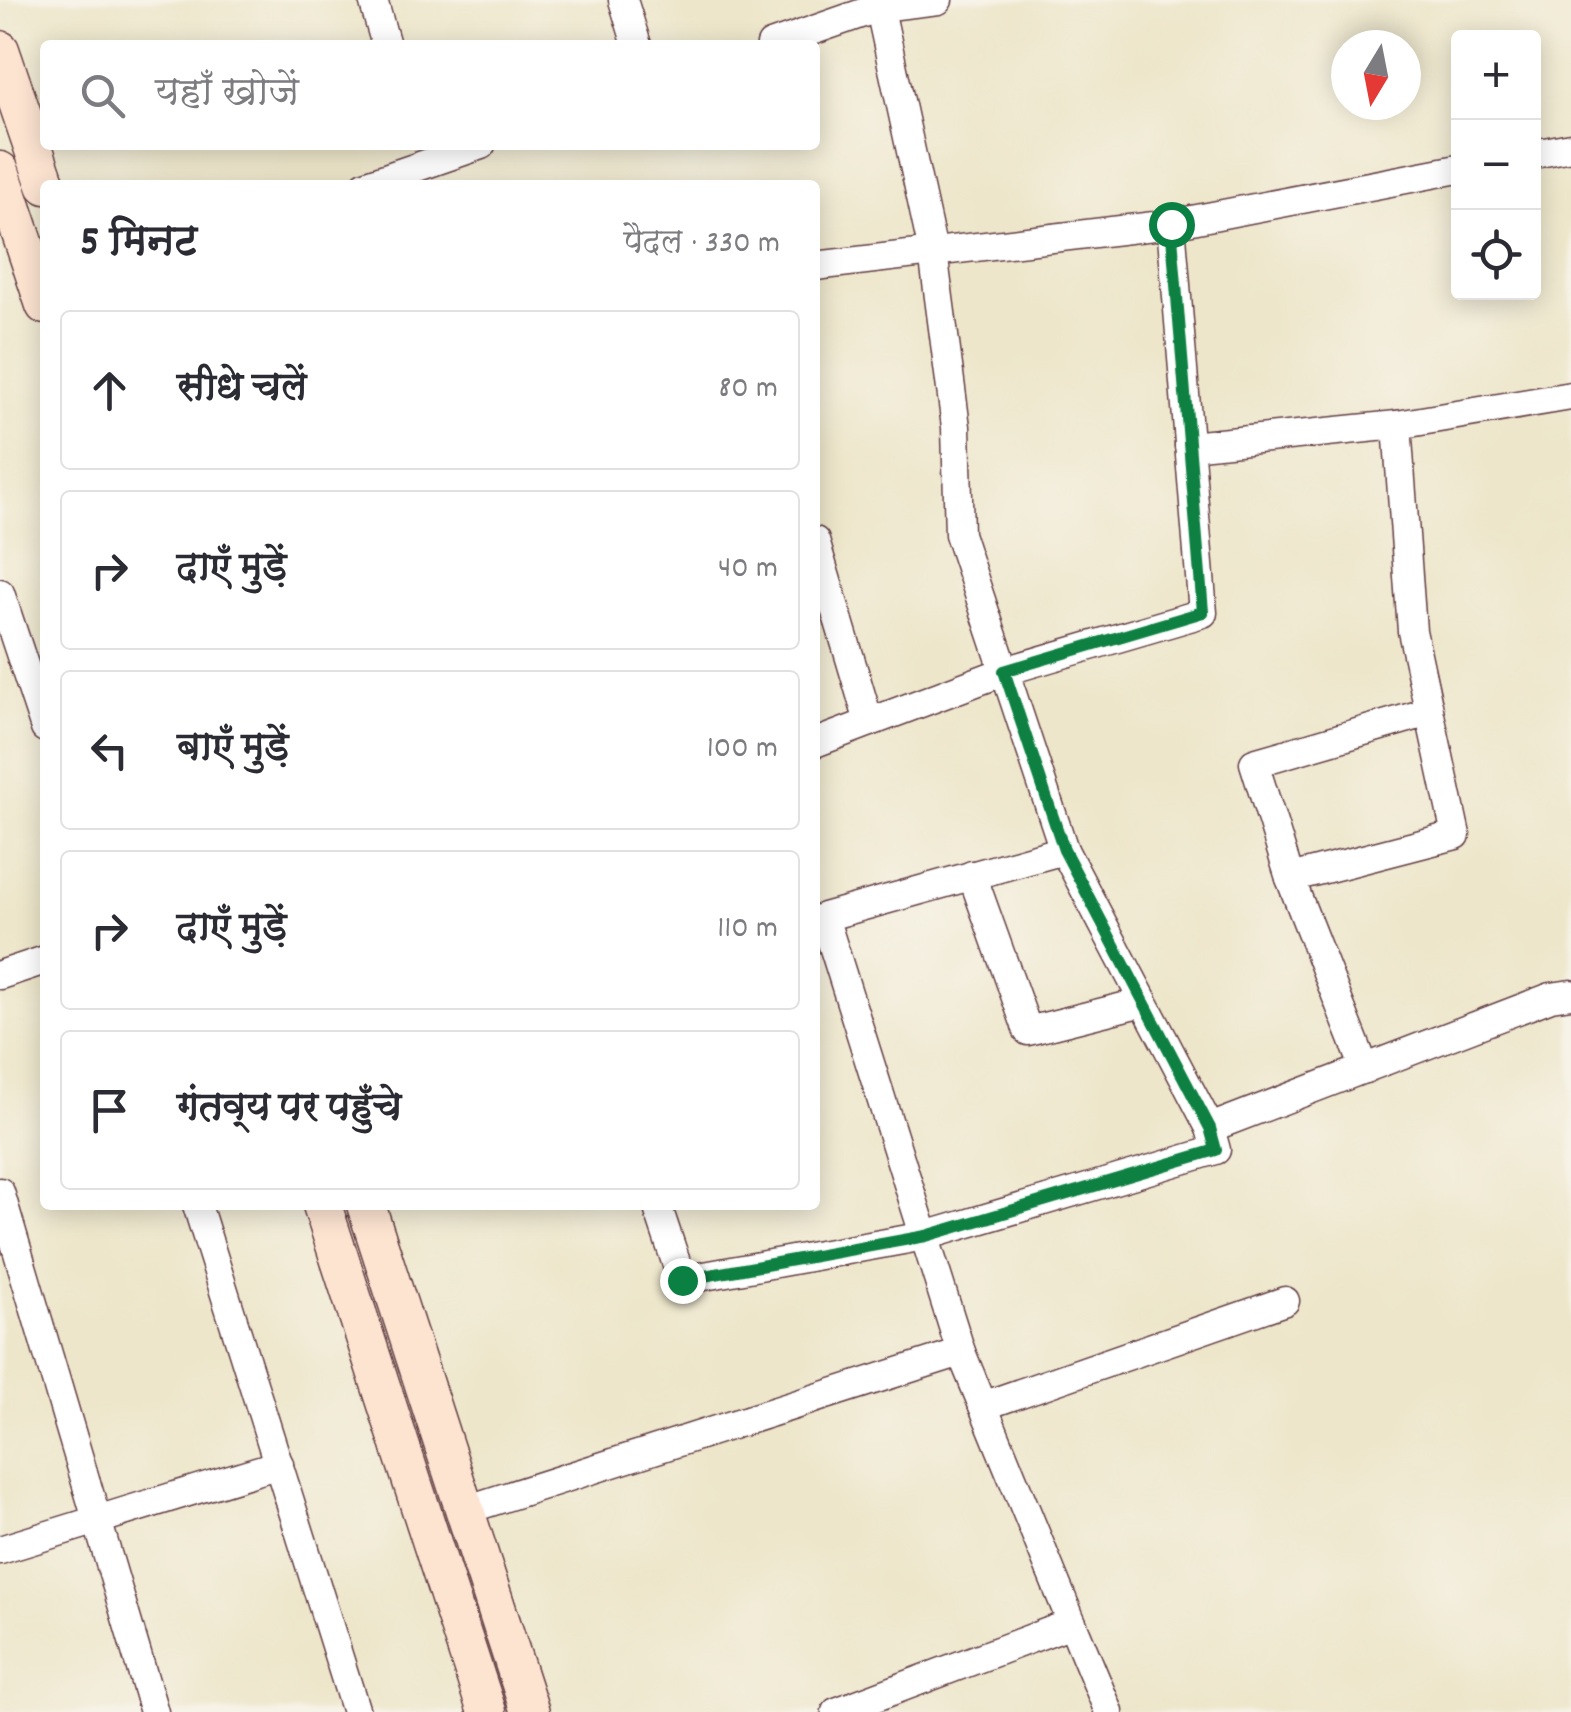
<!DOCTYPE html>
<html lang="hi">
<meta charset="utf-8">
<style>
:root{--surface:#fff;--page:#f7f7f7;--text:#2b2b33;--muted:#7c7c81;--line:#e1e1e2}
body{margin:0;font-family:Dekko,"Playpen Sans Deva",sans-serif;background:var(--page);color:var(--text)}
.controls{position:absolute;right:30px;top:30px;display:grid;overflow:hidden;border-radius:10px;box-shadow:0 5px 25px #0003}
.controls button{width:90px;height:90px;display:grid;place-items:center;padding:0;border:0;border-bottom:2px solid var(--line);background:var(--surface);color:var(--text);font:50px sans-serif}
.compass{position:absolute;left:1331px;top:30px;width:90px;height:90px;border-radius:50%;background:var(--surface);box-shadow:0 5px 25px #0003;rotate:190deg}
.stop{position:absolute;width:30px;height:30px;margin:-22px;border:8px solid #0b8043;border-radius:50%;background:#fff}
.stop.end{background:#0b8043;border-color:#fff;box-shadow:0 2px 10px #0008}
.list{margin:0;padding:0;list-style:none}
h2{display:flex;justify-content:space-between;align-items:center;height:130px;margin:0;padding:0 40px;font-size:42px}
h2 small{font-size:32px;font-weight:400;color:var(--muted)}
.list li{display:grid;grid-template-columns:65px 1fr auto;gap:30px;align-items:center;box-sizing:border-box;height:160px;margin:0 20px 20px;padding:0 20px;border:2px solid var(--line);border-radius:10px}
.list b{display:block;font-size:38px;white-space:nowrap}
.list em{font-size:32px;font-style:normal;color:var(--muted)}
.icon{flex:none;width:55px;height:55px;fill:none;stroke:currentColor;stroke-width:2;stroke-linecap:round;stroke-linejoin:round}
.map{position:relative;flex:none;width:1571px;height:1712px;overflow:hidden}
.search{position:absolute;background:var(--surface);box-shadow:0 5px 25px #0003;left:40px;top:40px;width:780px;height:110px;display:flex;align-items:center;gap:25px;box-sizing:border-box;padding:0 35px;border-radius:10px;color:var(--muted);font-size:38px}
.panel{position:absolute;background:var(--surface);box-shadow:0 5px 25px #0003;left:40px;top:180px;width:780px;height:1030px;border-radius:10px}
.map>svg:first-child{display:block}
</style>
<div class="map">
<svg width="1571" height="1712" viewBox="0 0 1571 1712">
<rect width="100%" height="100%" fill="#f7f3e8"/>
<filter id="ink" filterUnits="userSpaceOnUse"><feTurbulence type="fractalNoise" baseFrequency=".01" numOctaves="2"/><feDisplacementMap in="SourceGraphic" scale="20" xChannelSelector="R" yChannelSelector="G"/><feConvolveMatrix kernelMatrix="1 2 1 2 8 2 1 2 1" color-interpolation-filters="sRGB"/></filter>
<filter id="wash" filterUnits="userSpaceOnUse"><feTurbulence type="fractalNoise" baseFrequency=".0048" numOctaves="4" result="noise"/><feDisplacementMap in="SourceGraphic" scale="40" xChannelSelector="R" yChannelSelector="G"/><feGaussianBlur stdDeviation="2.25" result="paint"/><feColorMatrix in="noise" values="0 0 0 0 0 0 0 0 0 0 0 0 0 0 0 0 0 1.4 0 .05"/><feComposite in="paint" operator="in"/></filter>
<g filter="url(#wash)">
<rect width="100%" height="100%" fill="#ede6ca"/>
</g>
<g filter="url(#ink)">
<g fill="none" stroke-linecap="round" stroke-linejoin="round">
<defs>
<g id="minor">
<path d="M373 0 386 45"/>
<path d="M623 0 637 45"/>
<path d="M771 45 880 7 938 0"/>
<path d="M1534 154 1571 147"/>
<path d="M365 185 481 145"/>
<path d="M815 266 1171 224 1458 169"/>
<path d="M1189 446 1397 425"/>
<path d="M815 541 869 722"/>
<path d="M0 593 45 728"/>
<path d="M815 743 1005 671 1203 613 1171 224"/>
<path d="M1064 850 1210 1128 1551 997 1571 994"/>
<path d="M972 875 1028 1031 1143 1002"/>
<path d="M1290 878 1254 763 1429 712"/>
<path d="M0 975 45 960"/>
<path d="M1365 1069 1290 878 1456 835 1412 631 1397 425 1571 396"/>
<path d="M0 1192 154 1712"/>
<path d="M197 1205 356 1712"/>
<path d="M657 1205 682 1280 925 1236 1216 1150 1210 1128"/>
<path d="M983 1406 1285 1301"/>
<path d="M462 1511 961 1352"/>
<path d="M0 1550 279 1464"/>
<path d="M1072 1623 1109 1712"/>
<path d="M836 1712 1072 1623 961 1352 824 917 1064 850 959 534 956 427 933 252 878 0"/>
</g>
<g id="secondary">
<path d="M0 50 46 185"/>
<path d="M0 171 45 305"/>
<path d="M322 1205 487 1712"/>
<path d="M366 1205 530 1712"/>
</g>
</defs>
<use href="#minor" stroke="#623d43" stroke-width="31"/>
<use href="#secondary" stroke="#623d43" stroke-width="41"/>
<use href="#minor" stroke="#fff" stroke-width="28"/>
<use href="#secondary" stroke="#fde4d1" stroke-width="38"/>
</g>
</g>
<g fill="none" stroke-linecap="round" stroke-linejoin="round" filter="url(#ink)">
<path stroke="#0b8043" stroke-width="12" d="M682 1280 926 1236 1216 1150 1210 1128 1064 850 1004 671 1203 612 1171 224"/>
</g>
</svg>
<div class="controls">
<button>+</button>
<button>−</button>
<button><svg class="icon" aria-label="locate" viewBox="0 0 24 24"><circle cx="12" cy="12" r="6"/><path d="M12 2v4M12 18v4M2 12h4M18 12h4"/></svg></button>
</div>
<svg class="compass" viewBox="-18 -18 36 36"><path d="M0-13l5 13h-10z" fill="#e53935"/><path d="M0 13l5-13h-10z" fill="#7c7c81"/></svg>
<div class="stop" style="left:1171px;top:224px"></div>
<div class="stop end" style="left:682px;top:1280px"></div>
<div class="search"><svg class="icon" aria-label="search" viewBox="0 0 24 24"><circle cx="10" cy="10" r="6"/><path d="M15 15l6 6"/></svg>यहाँ खोजें</div>
<section class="panel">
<h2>5 मिनट<small>पैदल · 330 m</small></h2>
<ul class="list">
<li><svg class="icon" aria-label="ahead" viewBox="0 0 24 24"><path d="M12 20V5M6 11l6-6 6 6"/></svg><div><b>सीधे चलें</b></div><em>80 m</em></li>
<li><svg class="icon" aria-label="right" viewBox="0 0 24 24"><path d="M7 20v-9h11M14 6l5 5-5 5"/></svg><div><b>दाएँ मुड़ें</b></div><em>40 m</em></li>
<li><svg class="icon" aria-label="left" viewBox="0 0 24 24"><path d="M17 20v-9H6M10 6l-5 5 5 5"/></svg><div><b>बाएँ मुड़ें</b></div><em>100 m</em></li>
<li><svg class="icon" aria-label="right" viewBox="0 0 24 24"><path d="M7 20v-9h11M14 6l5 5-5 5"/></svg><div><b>दाएँ मुड़ें</b></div><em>110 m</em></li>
<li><svg class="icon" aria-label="arrive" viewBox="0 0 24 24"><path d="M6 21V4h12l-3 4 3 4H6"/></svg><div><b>गंतव्य पर पहुँचे</b></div></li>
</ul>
</section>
</div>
